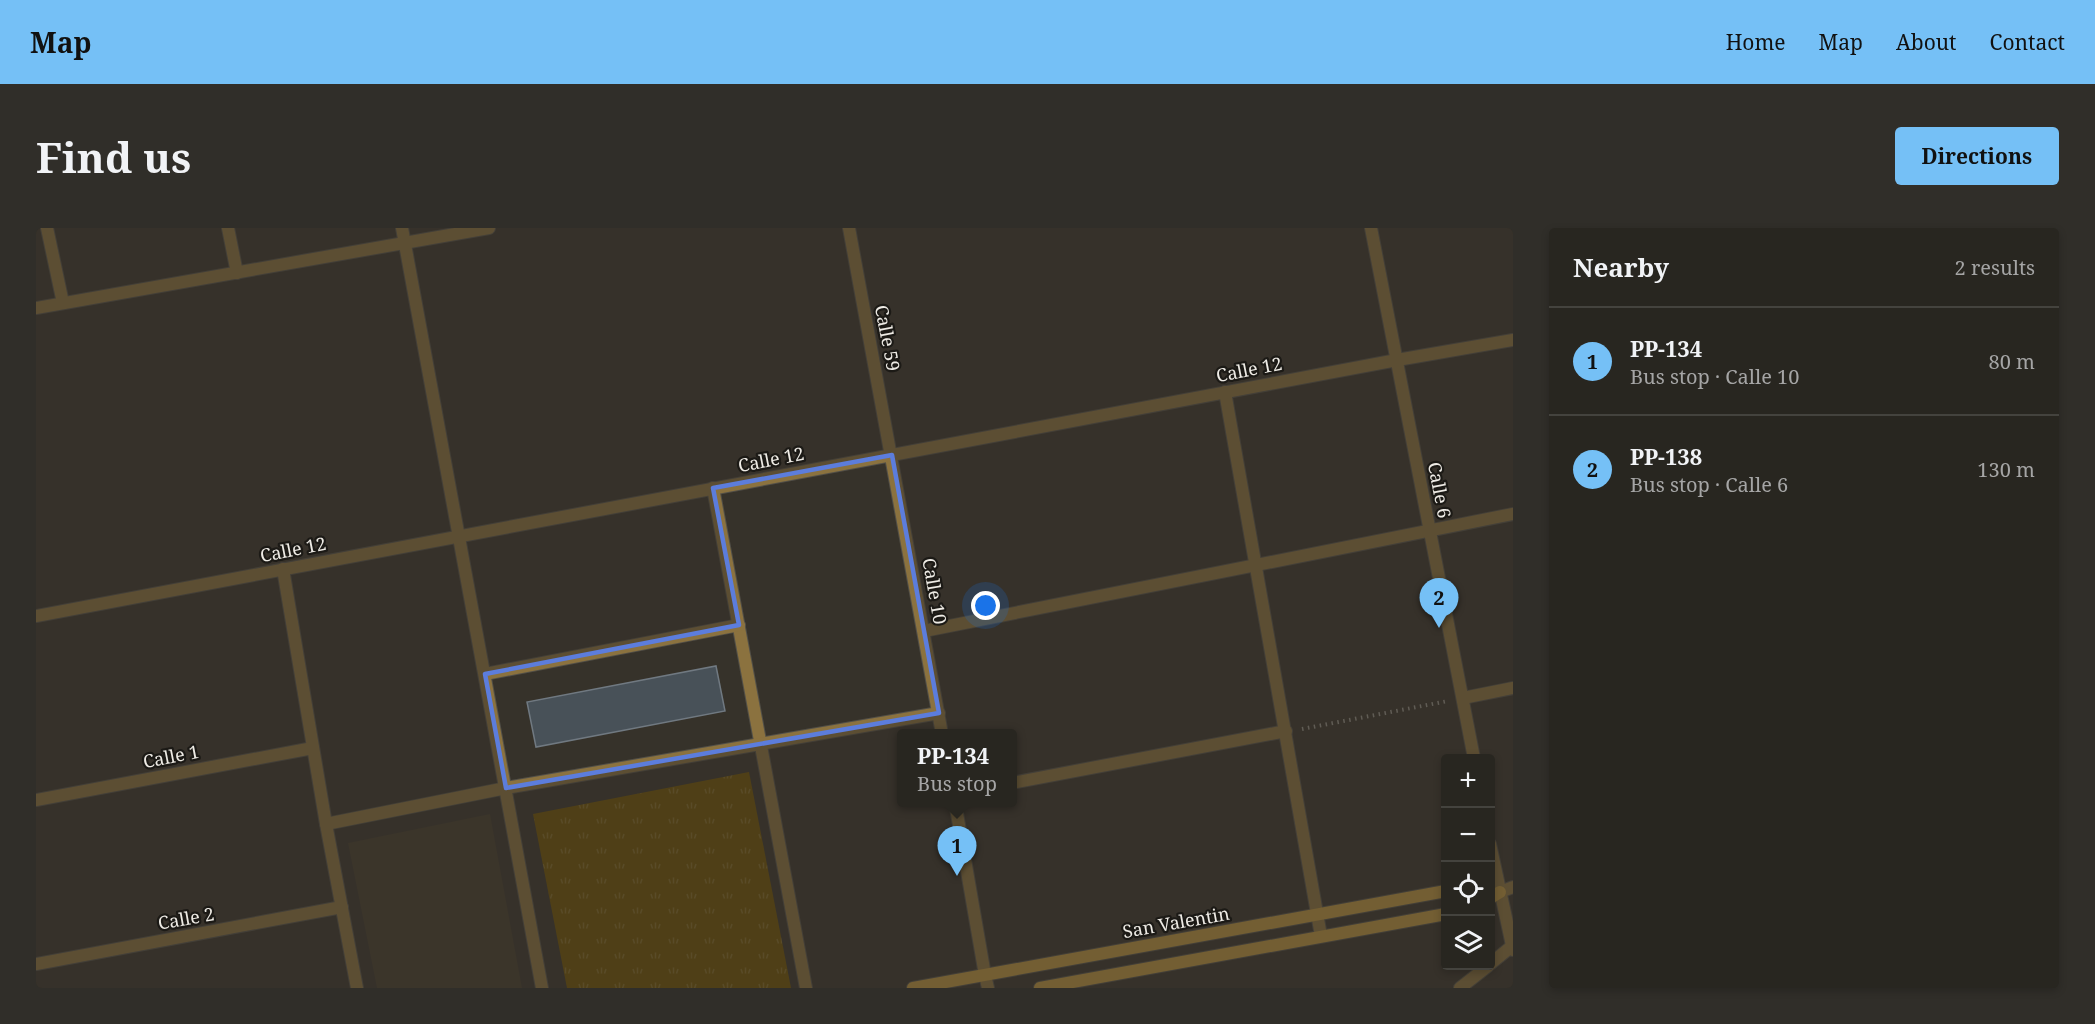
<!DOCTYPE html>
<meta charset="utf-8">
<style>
:root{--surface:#282620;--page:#302e29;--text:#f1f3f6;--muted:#a5a5a5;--line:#44433e;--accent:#75c0f6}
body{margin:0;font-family:"Noto Serif",serif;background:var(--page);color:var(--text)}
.controls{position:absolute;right:18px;bottom:18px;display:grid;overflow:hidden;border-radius:6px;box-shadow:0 3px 9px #0003}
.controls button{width:54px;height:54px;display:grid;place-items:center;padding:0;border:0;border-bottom:2px solid var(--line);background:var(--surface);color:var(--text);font:30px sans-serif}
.you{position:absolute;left:950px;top:378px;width:21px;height:21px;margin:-15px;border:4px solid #fff;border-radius:50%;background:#1a73e8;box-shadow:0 0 0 9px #1a73e833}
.badge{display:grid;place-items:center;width:39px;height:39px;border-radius:50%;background:var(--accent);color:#111;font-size:20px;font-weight:700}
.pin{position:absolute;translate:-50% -50px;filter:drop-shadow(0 2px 3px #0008)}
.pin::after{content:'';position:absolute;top:32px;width:21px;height:18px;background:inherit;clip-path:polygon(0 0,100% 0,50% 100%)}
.popup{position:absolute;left:861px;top:501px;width:120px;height:78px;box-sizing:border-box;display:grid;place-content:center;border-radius:6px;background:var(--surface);filter:drop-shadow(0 2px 4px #0005);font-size:20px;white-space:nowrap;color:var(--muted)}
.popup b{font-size:22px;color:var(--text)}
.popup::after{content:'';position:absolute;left:50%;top:100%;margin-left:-12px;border:12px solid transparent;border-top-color:var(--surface)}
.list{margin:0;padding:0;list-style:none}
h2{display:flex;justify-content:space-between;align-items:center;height:78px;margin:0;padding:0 24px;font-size:26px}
h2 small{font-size:20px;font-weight:400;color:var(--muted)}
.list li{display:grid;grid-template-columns:39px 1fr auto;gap:18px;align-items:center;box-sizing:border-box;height:108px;padding:0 24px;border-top:2px solid var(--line)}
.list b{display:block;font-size:22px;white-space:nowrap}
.list p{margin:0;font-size:20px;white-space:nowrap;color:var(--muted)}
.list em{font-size:20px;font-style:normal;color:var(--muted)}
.icon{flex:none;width:33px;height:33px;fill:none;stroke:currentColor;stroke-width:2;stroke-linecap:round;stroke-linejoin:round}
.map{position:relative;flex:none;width:1477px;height:760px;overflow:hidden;border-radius:6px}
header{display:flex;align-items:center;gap:36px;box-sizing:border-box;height:84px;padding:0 30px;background:var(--accent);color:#111}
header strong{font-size:28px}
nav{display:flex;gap:33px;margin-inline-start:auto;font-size:21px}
.intro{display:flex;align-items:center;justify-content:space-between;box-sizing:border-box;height:144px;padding:0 36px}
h1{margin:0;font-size:42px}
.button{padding:15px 27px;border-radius:6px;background:var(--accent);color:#111;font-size:21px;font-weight:700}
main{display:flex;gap:36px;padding:0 36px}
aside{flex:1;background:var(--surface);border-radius:6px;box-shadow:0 3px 9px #0003}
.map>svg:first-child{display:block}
</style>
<header>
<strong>Map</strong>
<nav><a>Home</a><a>Map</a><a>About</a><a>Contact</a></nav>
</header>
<div class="intro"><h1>Find us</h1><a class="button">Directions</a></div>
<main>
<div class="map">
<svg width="1477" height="760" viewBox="0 0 1477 760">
<defs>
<pattern id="park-tufts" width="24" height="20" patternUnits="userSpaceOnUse" patternTransform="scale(1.5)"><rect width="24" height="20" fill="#6e5101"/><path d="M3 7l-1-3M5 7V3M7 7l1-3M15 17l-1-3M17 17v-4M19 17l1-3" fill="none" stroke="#836a26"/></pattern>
</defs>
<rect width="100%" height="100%" fill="#36322a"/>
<path fill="#413a2c" d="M454 586 486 760H341L312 615Z"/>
<path fill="url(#park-tufts)" d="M713 544 755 760H531L497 586Z"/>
<path fill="#485158" stroke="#707981" stroke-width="1.5" d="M680 438 689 483 500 519 491 474Z"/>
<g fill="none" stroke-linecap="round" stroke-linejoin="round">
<defs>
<g id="minor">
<path d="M11 0 27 75"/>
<path d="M192 0 201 45"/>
<path d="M366 0 506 760"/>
<path d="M813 0 906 506"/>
<path d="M1189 164 1285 708"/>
<path d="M677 260 770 760"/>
<path d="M247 341 290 596 321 760"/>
<path d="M0 388 1361 132 1477 112"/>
<path d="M888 403 1477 286"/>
<path d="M449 446 703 397"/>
<path d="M1427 470 1477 460"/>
<path d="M976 555 1250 503"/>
<path d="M0 572 277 520"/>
<path d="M919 574 949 747"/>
<path d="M290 596 470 560 903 485"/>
<path d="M0 736 306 679"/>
<path d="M1454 736 1475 719"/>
<path d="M1424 760 1452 738"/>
</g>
<g id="tertiary">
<path d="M1335 0 1438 530"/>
<path d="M0 80 453 0"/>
<path d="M1454 616 1477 722"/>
<path d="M1464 664 1477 659"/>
<path d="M949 747 952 760"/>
</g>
<g id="secondary">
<path d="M1454 670 1464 664"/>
<path d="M877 760 1410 663"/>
<path d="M1004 760 1410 686"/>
</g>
</defs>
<use href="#minor" stroke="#535048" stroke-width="14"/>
<use href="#tertiary" stroke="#535048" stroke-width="14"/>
<use href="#secondary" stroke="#535048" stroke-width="14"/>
<path stroke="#939089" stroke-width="4" stroke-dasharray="1.5 4.5" stroke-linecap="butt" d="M1266 501 1412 473"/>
<use href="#minor" stroke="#8b723f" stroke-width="12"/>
<use href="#tertiary" stroke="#8b723f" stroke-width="12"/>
<use href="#secondary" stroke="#bc953e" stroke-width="12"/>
</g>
<path d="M0 0H1477V760H0ZM856 227 903 485 470 560 449 446 703 397 677 260Z" fill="#36322a" fill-opacity=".55" fill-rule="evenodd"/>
<path fill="none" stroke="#5c7ddc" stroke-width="4.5" stroke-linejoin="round" d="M856 227 903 485 470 560 449 446 703 397 677 260Z"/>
<g text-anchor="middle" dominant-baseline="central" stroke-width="4.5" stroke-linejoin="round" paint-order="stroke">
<g font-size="18" fill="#eeebe5" stroke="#1c1a16">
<text transform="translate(852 110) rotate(79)">Calle 59</text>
<text transform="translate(1213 141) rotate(-11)">Calle 12</text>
<text transform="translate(735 231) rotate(-11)">Calle 12</text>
<text transform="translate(1404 262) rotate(79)">Calle 6</text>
<text transform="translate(257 321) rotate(-11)">Calle 12</text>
<text transform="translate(899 363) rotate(80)">Calle 10</text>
<text transform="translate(135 528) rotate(-11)">Calle 1</text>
<text transform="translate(150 690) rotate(-10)">Calle 2</text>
<text transform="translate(1140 694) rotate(-10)">San Valentin</text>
</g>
</g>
</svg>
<div class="controls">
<button>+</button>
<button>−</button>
<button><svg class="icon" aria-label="locate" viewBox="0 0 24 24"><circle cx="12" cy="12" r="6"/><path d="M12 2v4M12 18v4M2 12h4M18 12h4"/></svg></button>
<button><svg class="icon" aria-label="layers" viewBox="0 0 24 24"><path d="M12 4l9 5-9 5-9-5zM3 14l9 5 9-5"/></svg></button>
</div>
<div class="you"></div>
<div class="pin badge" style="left:921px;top:648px">1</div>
<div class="popup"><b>PP-134</b>Bus stop</div>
<div class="pin badge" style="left:1403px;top:400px">2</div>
</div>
<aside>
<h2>Nearby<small>2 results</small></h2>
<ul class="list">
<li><span class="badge">1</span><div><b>PP-134</b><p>Bus stop · Calle 10</p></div><em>80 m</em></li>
<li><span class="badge">2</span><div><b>PP-138</b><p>Bus stop · Calle 6</p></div><em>130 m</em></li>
</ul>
</aside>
</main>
